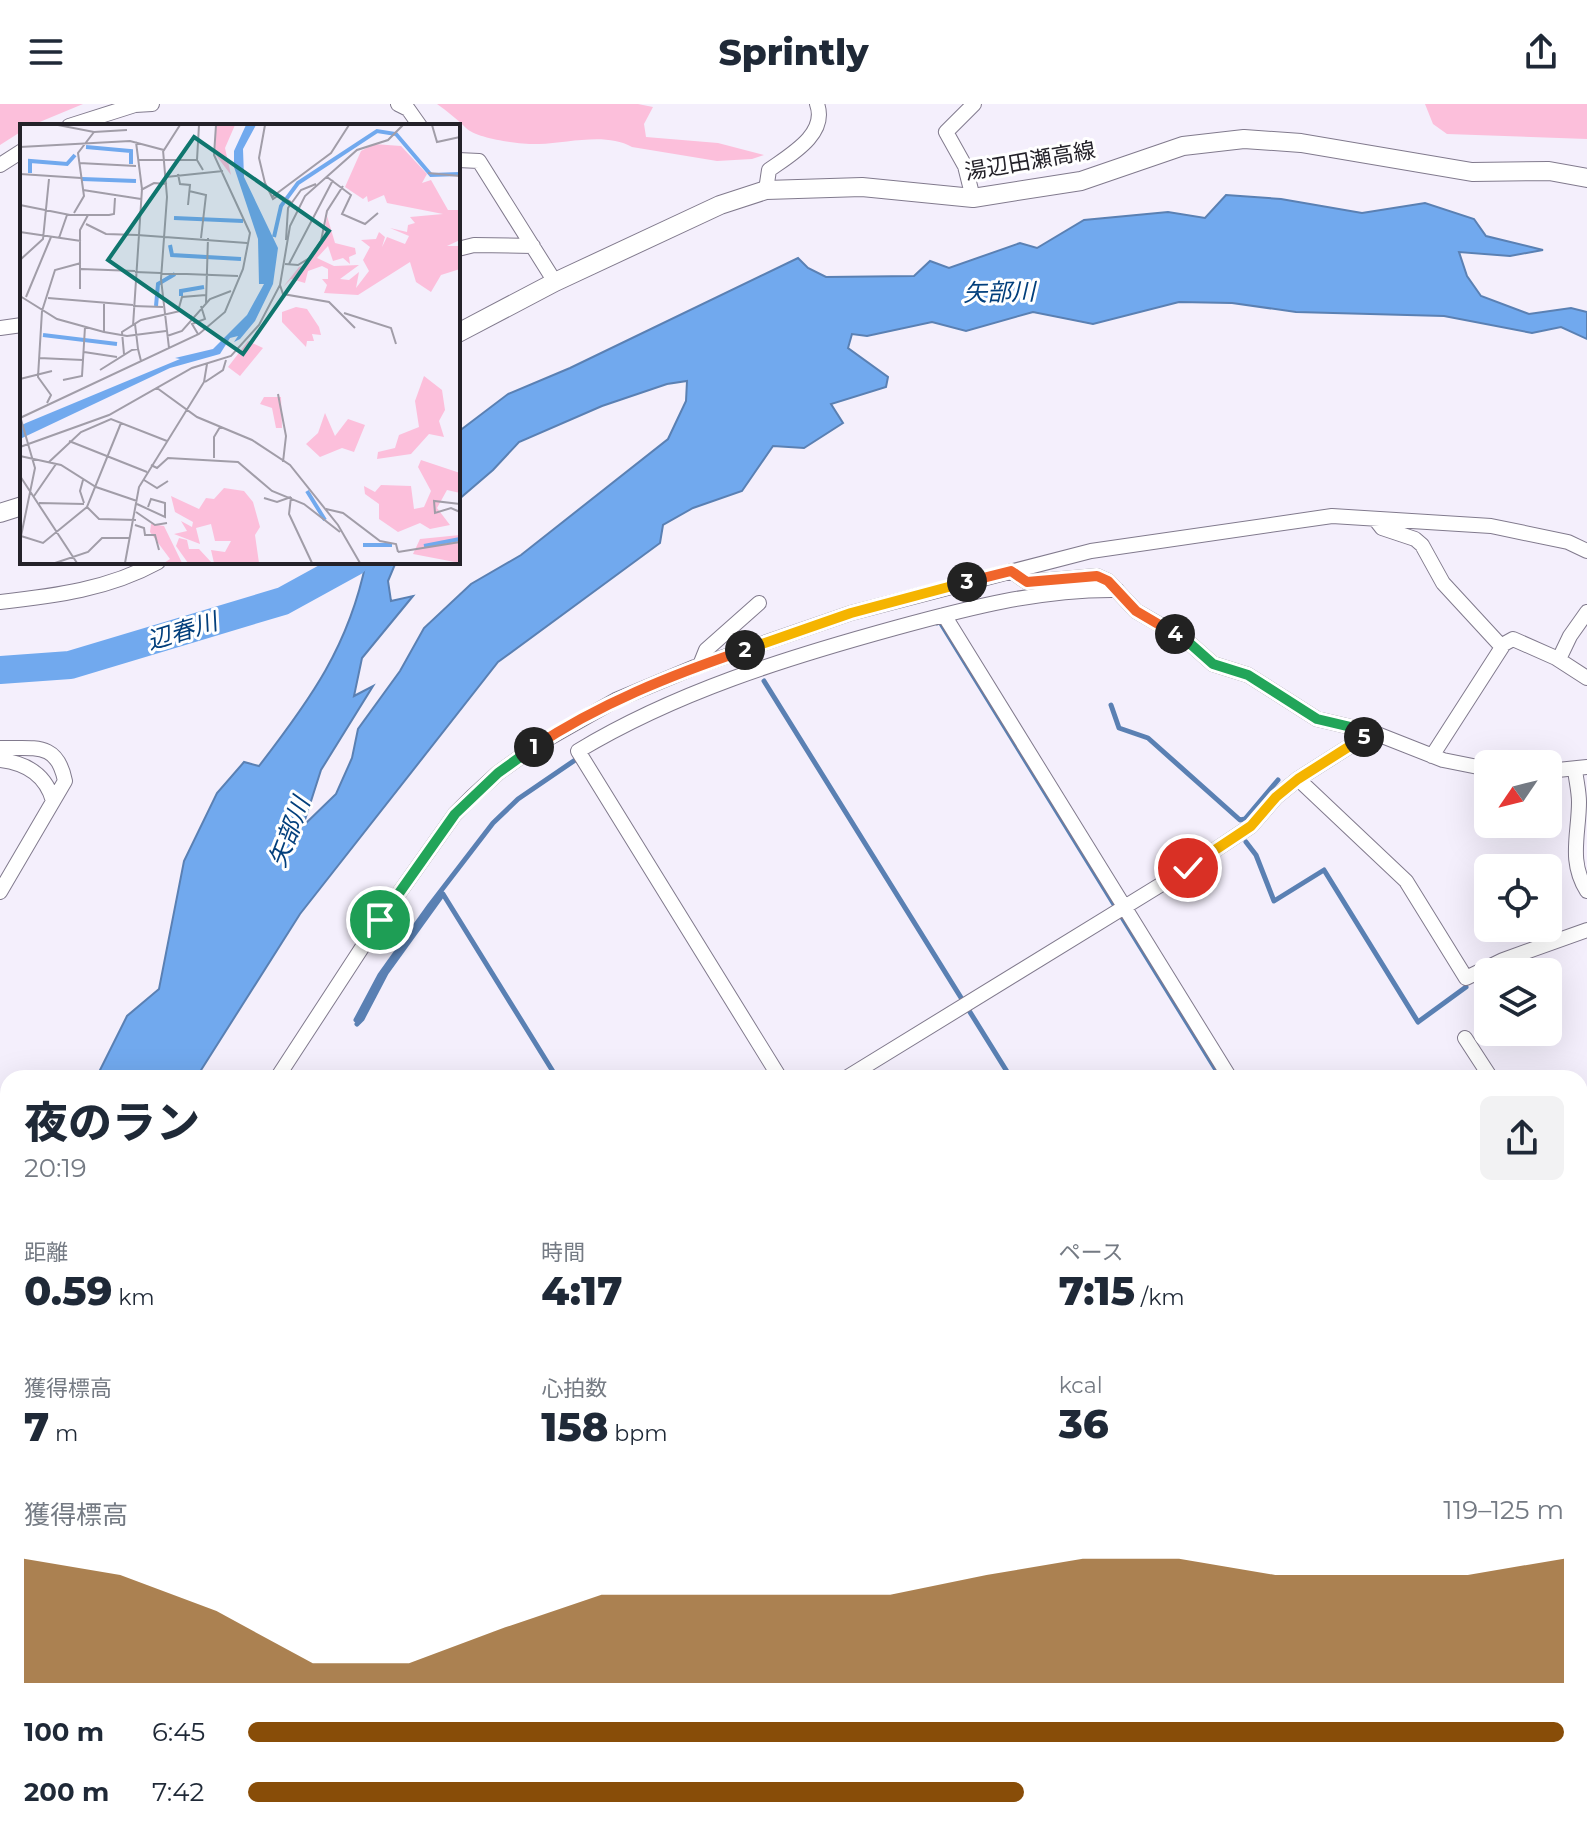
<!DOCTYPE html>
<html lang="ja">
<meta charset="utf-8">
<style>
body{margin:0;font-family:Montserrat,"Noto Sans JP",sans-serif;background:#f2f2f3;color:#1f2937;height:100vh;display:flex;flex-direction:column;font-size:30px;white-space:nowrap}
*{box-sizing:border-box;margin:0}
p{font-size:26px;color:#747a83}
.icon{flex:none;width:44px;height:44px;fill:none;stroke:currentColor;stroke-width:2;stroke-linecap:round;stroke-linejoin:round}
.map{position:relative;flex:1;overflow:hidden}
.side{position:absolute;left:0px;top:966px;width:1588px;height:770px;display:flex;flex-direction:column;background:#fff;border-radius:24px 24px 0 0;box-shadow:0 8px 32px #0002}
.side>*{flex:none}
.needle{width:52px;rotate:235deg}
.tools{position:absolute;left:1474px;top:646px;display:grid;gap:16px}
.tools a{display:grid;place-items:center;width:88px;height:88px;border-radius:12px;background:#fff;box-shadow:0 8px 32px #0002;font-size:40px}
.pin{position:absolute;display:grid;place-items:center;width:68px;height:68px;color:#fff;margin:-34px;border:4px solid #fff;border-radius:50%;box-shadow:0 2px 8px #0007}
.km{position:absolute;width:40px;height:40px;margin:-20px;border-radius:50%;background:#222;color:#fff;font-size:22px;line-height:40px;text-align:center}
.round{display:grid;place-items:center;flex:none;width:84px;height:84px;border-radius:12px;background:#f2f2f3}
.head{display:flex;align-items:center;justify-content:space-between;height:136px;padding:0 24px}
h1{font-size:44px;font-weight:800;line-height:60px}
.metrics{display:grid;grid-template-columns:repeat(3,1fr);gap:12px;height:136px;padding:8px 24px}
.metrics div{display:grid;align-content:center}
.metrics b{font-size:40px;font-weight:800}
.metrics small{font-size:22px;font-weight:400}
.metrics p{font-size:22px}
.chart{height:224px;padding:16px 24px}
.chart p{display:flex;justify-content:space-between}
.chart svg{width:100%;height:144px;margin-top:8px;fill:#884d08;opacity:.7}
ul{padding:0 24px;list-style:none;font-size:26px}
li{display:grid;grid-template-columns:128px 96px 1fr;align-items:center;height:60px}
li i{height:20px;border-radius:10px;background:#884d08}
header{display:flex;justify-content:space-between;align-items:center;height:104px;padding:0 24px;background:#fff;font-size:36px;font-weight:800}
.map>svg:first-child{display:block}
</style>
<header><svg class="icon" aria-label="menu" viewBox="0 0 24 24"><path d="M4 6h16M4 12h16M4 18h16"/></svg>Sprintly<svg class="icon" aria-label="share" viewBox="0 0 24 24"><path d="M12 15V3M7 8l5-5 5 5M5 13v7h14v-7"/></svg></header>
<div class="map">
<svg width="1587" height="1735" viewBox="0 0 1587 1735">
<rect width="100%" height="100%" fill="#f4effc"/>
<path fill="#fcbfdb" d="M 0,0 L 83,0 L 30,22 L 22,22 L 22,27 L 0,41 Z
M 437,0 L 638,0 L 653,3 L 644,20 L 646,33 L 718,39 L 764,51 L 752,55 L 717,57 L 632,43 C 606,28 568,39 539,40 C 523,41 477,35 466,24 C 457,15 448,8 437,0 Z
M 1425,0 L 1587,0 L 1587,35 L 1447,30 L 1433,20 Z
M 8,1316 L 8,1475 L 0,1484 L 0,1324 Z"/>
<path fill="#71a9ee" stroke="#5a80b3" stroke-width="2" d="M 1226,91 L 1281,95 L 1362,109 L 1425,99 L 1474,115 L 1486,132 L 1543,146 L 1510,152 L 1459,148 L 1467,172 L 1481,192 L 1529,210 L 1571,204 L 1587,208 L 1587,235 L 1561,223 L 1532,229 L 1444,212 L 1296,208 L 1232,199 L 1179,198 L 1093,220 L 1033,208 L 966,227 L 932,218 L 867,232 L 852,230 L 848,244 L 888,273 L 886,283 L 831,300 L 843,319 L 804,344 L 773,342 L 742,387 L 693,404 L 663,421 L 660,439 L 498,558 L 300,810 L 196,974 L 96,974 L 127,912 L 159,885 L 184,757 L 217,689 L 244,658 L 259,662 C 310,596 349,542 366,458 L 396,458 L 388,477 L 391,497 L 413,492 L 362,554 L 354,592 L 373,582 L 321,666 L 303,722 L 336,690 L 352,654 L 358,625 L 400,567 L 424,524 L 471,480 L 521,451 L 668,335 L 686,297 L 687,277 L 667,280 L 602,302 L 519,338 L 493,366 L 458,396 L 458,328 L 508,290 L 570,264 L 798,154 L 808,164 L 826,173 L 914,172 L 930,157 L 949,164 L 1020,139 L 1037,144 L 1084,116 L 1168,108 L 1205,114 Z
M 8,1105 L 8,1222 L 0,1228 L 0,1113 Z"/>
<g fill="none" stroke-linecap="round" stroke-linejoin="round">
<path stroke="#5a80b3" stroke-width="5" d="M 937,519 L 940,518 L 1221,974
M 764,577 L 1011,974
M 1111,601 L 1119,624 L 1148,634 L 1240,716 L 1245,715 L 1278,676
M 1246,738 L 1256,751 L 1274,797 L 1324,766 L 1418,918 L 1466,883
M 356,916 L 380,871 L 430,801 L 493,719 L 518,695 L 581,652
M 357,920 L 362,915 L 386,869 L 443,790 L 557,974
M 1580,1108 L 1587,1106
M 1580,1113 L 1587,1130
M 1021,1731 L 1025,1728"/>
<path stroke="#71a9ee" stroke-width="28" d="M 0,566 L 70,561 L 283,497 L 354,458"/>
<g stroke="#817a8d" stroke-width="16">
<path id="minor" d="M 398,0 L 408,5 L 420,22
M 69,22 L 135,1 L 152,0
M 458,56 L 479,57 L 555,178
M 0,61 L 22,47
M 766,86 L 769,66 C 790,51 828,30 817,0
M 973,94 L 965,62 L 946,28 L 974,0
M 458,145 L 474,141 L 533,142
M 0,224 L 22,221
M 1375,415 L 1382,424 L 1415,435 L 1422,441 L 1443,479 L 1502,543
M 1011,467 L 1027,478 L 1097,472 L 1108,477 L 1136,507 L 1186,536 L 1213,560 L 1248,571 L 1317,615 L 1372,628 L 1443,656 L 1488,665
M 0,498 C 55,492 109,485 158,458
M 944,511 L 1230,974
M 1559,555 L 1570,532 L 1587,508
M 700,561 L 706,546 L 759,499
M 0,644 C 35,645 57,637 65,677 L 0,788
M 1432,652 L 1504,540 L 1513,535 L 1556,554 L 1587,574
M 0,656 C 26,659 46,671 53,697
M 1575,665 C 1576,676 1579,687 1579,698 C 1579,730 1568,757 1587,787
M 1548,667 L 1587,663
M 1298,675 L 1406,777 L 1466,874 L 1503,856 L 1587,826
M 1465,934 L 1491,974
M 277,974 L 380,816 L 455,710 L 472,693 L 498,669 L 537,641 L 616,596 L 695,563 L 851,509 L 1091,447 L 1332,412 L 1491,422 L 1568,438 L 1587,447
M 780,974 L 578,647 C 676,588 786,554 895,524 C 968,504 1040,485 1117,486
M 846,974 L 1188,764 L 1251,722 L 1276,693 L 1298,675 L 1372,628
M 1580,1035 L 1587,1029
M 1580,1404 L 1587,1399
M 0,1494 L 8,1487
M 1580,1511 L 1587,1522
M 0,1688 L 8,1685
M 310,1728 L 315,1735
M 602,1728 L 605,1735
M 933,1728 L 935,1735
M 1261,1728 L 1265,1735
M 517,1735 L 526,1728
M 1033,1735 L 1045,1728"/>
</g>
<g stroke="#817a8d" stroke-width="20">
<path id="secondary" d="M 458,229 L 555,178 L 720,101 L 766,86 L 862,83 L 973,94 L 1081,77 L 1183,42 L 1244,35 L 1301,39 L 1472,68 L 1549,67 L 1587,74
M 0,409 L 22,402"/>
</g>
<use href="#minor" stroke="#fff" stroke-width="14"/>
<use href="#secondary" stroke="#fff" stroke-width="18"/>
</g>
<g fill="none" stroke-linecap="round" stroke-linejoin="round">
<g stroke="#fff" stroke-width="16">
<path id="split-1" d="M 380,816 L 455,710 L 498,669 L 534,643"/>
</g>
<g stroke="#fff" stroke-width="16">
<path id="split-2" d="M 534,643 C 599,600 671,571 745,546"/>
</g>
<g stroke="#fff" stroke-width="16">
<path id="split-3" d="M 745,546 L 851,509 L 967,478"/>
</g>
<g stroke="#fff" stroke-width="16">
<path id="split-4" d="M 967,478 L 1011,467 L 1027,478 L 1097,472 L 1108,477 L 1136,507 L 1175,530"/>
</g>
<g stroke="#fff" stroke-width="16">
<path id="split-5" d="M 1175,530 L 1186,536 L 1213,560 L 1248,571 L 1317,615 L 1372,628 L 1364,633"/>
</g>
<g stroke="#fff" stroke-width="16">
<path id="split-6" d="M 1188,764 L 1251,722 L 1276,693 L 1298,675 L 1364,633"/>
</g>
<use href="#split-1" stroke="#22a559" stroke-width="10"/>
<use href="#split-2" stroke="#f0652b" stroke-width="10"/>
<use href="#split-3" stroke="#f5b400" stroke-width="10"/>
<use href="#split-4" stroke="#f0652b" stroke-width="10"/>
<use href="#split-5" stroke="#22a559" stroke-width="10"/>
<use href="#split-6" stroke="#f5b400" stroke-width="10"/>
</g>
<g text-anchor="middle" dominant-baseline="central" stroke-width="6" stroke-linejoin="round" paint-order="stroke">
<g font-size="22" fill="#242229" stroke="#fff">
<text transform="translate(1030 57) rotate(-10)">湯辺田瀬高線</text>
</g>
<g font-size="24" font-style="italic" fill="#023f7c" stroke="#fff">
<text transform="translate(999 188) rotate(-1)">矢部川</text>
<text transform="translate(182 527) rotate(-17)">辺春川</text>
<text transform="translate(289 728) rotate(-69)">矢部川</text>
</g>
</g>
<g transform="translate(20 20)">
<rect width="440" height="440" fill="#f4effc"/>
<path d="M 196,1 L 215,1 L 205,24 L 211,51 L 195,30 ZM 354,20 L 381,22 L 407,50 L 402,59 L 411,56 L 428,86 L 440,86 L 440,116 L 427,122 L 440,122 L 440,145 L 421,151 L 411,168 L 396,158 L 390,138 L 338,171 L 304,169 L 307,161 L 302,155 L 308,155 L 308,145 L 302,142 L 288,147 L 285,159 L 271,155 L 263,163 L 279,143 L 290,138 L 304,114 L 307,92 L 315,119 L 335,124 L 336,130 L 329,133 L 330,140 L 323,134 L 313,137 L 308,122 L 297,134 L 314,142 L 339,141 L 320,155 L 329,156 L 339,148 L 336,164 L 349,147 L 343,136 L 350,123 L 341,116 L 356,115 L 359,108 L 365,113 L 362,123 L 367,113 L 385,120 L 389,112 L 370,104 L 387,108 L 388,101 L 395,99 L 390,93 L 423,90 L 367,79 L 364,71 L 348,78 L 347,72 L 343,75 L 325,63 L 341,27 ZM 276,183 L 287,185 L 299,203 L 301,211 L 292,210 L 294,217 L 287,217 L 286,223 L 262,198 L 262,188 ZM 228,217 L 243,224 L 220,252 L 208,243 ZM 404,252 L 422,266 L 425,286 L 419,297 L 424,313 L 409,310 L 391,330 L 357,335 L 358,328 L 375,324 L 379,311 L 399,303 L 395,277 ZM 244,273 L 261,273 L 262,304 L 256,304 L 252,284 L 240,280 ZM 305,289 L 315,312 L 328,295 L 345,301 L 334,328 L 322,324 L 300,333 L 286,320 L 298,309 ZM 401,336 L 440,349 L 440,369 L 427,366 L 417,384 L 430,401 L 410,405 L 400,399 L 378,408 L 359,395 L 359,380 L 345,370 L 344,362 L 355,368 L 361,361 L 391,362 L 394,385 L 404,383 L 411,367 L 398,343 ZM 204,364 L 224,367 L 233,378 L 240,403 L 235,411 L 239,439 L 194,439 L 191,426 L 205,428 L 211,417 L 195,417 L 191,400 L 176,404 L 180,420 L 154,410 L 167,407 L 161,397 L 172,403 L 173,398 L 155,388 L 151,372 L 179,385 L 186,374 L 194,375 ZM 131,400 L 144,402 L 162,439 L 144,439 L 150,435 L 130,408 ZM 440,411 L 440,439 L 393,430 L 400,415 ZM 159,414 L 167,416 L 169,425 L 179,425 L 192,439 L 168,439 L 156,422 Z" fill="#fcbfdb"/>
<path d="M 226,1 L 236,1 L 223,25 L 224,53 L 258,124 L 253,160 L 235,197 L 220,215 L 214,218 L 218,212 L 210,214 L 200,230 L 150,244 L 0,315 L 0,302 L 6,299 L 160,235 L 155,234 L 193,225 L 227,191 L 244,160 L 239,160 L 238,115 L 214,43 L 214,27 Z" fill="#71a9ee"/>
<path fill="none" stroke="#71a9ee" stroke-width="4" d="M 66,23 L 111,27 L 111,40M 10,49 L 10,37 L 47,40 L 55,31M 62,55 L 116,57M 154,94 L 223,97M 254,113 L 261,82 L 278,59 L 357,7 L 376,10 L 411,51 L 440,50M 150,121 L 152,131 L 221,135M 161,172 L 161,167 L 184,163M 136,182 L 138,160 L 155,150M 23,211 L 97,220M 287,367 L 305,396M 343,421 L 372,421M 404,422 L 440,415"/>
<path fill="none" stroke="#a19da8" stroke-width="2" d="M 38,1 L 74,8 L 107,6M 179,1 L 177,36 L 183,46M 245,1 L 239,34 L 245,59 L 253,75 L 259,71 L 271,78M 412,1 L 417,18 L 440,13M 0,23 L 110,17 L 144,26 L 160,1M 143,26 L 147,73 L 141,155 L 149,224M 118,36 L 177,36M 59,39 L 116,42M 408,49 L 440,52M 0,50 L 61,54M 158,50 L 160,60 L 170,61 L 168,81M 146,53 L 203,47M 307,53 L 331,71 L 322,90 L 345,100 L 358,89M 63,66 L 121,75M 121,66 L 134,59 L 147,60M 169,67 L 186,71 L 181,114M 252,73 L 311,29 L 329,1M 0,81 L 50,91 L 89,91 L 94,90 L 95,74M 54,89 L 64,72 L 58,29 L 74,8M 66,100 L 86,110 L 117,111M 0,108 L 61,117M 117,111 L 227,119M 39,114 L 47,91M 266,116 L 268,84 L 281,66 L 296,60M 0,136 L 23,115 L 29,55M 265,140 L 278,141 L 291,133 L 301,117 L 307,87 L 323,62M 269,140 L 313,56M 61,145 L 115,147M 115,148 L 218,152M 260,161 L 263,170 L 309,178 L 335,204M 60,165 L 60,106 L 68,91M 0,172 L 37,195 L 84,208 L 107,212 L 146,207M 6,173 L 31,113M 28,174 L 113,181M 186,179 L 188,114M 113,182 L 143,183M 22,187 L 18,253 L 31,271 L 27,279M 22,187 L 35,146 L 61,139M 158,187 L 162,173 L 186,171M 324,189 L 371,204 L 376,220M 115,200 L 118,225M 113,202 L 122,65 L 116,18M 84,208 L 84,180M 178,210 L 172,200 L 185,195 L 181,182M 147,212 L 162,207 L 190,175 L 211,167M 64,228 L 97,233M 104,230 L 102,208 L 121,196 L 160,187 L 172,193M 19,234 L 63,236M 80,246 L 112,226 L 118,225 L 121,237M 0,255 L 32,247M 43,256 L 62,252 L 65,203M 185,258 L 203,246 L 206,236M 137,264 L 177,293 L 232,316 L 270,341 L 318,401 L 340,439M 258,270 L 266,312 L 263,338M 0,292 L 15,344 L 0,417M 0,294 L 179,210 L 205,188 L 223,145 L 230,109 L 194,31 L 196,1M 49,317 L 127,348M 0,323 L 89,291 L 172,244 L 211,232 L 239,201 L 260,161 L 270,102 L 285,72 L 337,26 L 368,16 L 383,1M 0,332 L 41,341 L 76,363 L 117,377M 194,334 L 194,313 L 200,303M 29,338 L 61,308 L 91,295 L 147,317M 131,341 L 137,344 L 148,334 L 218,338 L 252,367 L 284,380 L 320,408M 0,352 L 57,439M 63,356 L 60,367 L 64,379M 124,356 L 137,364 L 148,357M 14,372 L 36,340M 271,373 L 269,390 L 292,439M 244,374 L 257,378 L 271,373M 19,379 L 64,380M 117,380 L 145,393 L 145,379 L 131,375 L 128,383M 440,380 L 414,377 L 415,389 L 431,384 L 440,388M 67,383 L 79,395 L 116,396M 306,385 L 323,389 L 360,417 L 376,420 L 378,428M 116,388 L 135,401 L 147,399M 115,401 L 124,404 L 125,411 L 135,411 L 139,426M 1,412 L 23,419 L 67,383 L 101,299M 378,428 L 440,418M 35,439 L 68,428 L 82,414 L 109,414M 105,439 L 119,363 L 184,258 L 187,240"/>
<path fill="#0f766e" fill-opacity="0.15" stroke="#0f766e" stroke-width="4" d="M 174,13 L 309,107 L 223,230 L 88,136 Z"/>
<rect width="440" height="440" fill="none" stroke="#242229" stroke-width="4"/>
</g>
</svg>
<div class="tools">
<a><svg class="needle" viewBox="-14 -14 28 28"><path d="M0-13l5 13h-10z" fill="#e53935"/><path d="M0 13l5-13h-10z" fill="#747a83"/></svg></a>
<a><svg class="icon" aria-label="locate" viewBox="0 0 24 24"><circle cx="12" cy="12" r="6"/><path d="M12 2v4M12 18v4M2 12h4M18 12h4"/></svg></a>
<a><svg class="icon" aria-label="layers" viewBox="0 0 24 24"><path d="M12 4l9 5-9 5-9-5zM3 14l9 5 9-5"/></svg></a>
</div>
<div class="pin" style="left:380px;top:816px;background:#1e9e55"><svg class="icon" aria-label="arrive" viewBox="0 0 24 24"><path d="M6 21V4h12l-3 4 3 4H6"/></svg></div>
<div class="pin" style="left:1188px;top:764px;background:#d93025"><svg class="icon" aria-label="check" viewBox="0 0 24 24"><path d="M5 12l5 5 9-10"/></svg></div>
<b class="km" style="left:534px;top:643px">1</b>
<b class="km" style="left:745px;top:546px">2</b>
<b class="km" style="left:967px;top:478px">3</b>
<b class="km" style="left:1175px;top:530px">4</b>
<b class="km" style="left:1364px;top:633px">5</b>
<section class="side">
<div class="head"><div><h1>夜のラン</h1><p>20:19</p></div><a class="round"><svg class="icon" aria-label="share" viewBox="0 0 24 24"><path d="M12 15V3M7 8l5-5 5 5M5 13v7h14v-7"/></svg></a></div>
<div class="metrics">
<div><p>距離</p><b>0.59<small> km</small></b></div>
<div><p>時間</p><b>4:17</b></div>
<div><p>ペース</p><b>7:15<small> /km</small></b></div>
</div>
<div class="metrics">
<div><p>獲得標高</p><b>7<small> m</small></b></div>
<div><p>心拍数</p><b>158<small> bpm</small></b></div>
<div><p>kcal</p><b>36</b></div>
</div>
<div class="chart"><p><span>獲得標高</span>119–125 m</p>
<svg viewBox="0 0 160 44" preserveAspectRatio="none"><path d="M0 44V6L10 11L20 22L30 38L40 38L50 27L60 17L70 17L80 17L90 17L100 11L110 6L120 6L130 11L140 11L150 11L160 6V44z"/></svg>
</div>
<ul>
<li><b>100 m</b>6:45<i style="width:100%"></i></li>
<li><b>200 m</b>7:42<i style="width:59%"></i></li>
</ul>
</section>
</div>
